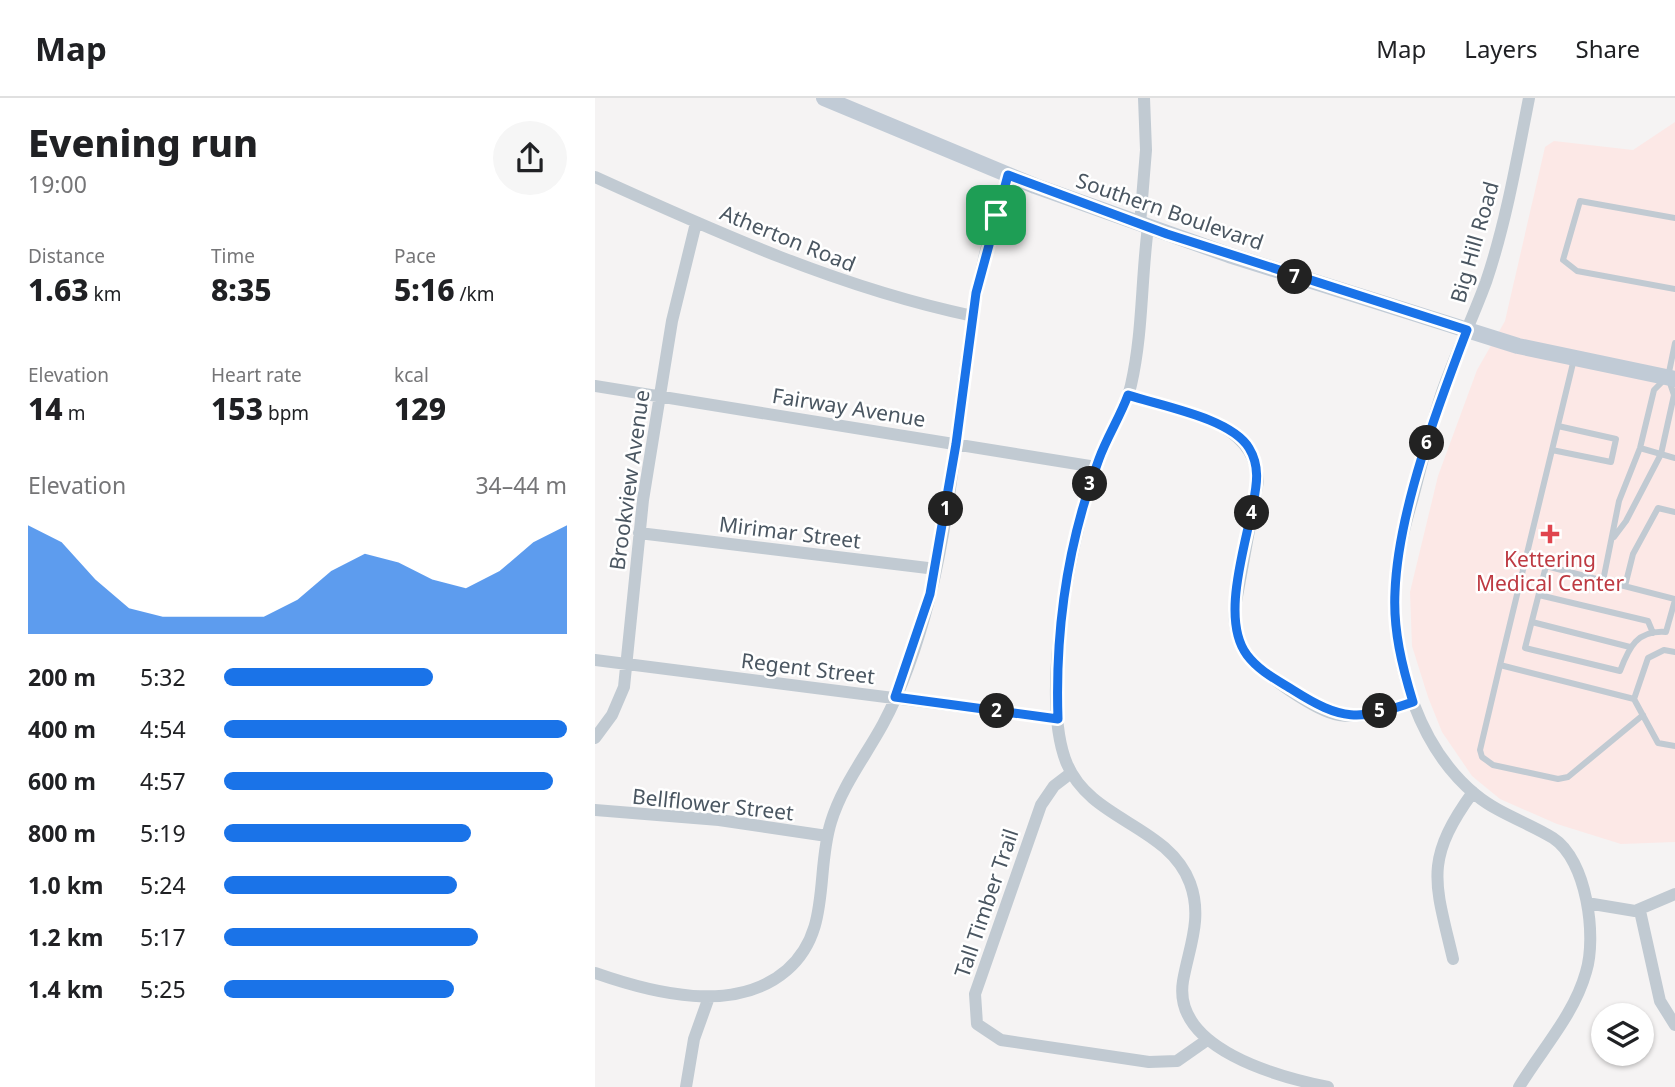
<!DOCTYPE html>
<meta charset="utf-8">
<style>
body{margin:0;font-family:"Noto Sans",sans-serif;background:#f6f6f6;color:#202124;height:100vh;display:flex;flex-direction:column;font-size:26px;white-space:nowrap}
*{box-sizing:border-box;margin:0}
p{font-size:23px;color:#757577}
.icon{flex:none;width:38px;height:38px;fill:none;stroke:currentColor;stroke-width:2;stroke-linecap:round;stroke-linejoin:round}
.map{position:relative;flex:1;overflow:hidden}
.sheet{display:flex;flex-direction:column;background:#fff;width:595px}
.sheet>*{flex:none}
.fabs{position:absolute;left:996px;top:905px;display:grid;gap:14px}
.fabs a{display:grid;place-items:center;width:63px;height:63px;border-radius:50%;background:#fff;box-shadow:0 2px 5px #0004;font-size:35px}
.pin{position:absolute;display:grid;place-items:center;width:60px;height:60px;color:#fff;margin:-30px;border-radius:14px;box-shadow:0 4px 10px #0006}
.km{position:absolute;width:35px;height:35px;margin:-18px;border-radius:50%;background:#222;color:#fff;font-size:19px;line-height:35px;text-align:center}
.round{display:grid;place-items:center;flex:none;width:74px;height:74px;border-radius:37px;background:#f6f6f6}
.head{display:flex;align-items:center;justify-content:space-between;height:119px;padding:0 28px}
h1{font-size:38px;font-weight:800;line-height:52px}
.metrics{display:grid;grid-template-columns:repeat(3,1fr);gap:10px;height:119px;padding:7px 28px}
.metrics div{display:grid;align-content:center}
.metrics b{font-size:30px;font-weight:800}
.metrics small{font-size:19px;font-weight:400}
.metrics p{font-size:19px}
.chart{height:196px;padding:14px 28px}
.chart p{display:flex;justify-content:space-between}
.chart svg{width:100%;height:126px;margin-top:7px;fill:#1a73e8;opacity:.7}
ul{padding:0 28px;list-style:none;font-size:23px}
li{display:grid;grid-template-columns:112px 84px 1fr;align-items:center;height:52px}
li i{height:18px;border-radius:9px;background:#1a73e8}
header{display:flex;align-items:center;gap:42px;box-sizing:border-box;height:98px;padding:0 35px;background:#fff;border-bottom:2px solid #e0e0e0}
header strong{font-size:33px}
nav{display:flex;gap:38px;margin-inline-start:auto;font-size:24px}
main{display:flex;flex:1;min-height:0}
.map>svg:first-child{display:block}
</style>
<header>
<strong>Map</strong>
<nav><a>Map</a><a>Layers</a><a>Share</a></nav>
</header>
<main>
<section class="sheet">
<div class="head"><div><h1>Evening run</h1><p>19:00</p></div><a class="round"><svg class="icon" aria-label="share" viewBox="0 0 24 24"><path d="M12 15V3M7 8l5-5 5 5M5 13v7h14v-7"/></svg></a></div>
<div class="metrics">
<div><p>Distance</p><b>1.63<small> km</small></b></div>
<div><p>Time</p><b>8:35</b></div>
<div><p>Pace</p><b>5:16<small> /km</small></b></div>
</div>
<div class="metrics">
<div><p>Elevation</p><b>14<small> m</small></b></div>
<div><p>Heart rate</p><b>153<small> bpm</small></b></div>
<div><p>kcal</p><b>129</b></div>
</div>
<div class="chart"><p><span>Elevation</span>34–44 m</p>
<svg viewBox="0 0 160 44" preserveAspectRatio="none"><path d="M0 44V6L10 12L20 25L30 35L40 38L50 38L60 38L70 38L80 32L90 22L100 16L110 19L120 25L130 28L140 22L150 12L160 6V44z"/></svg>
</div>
<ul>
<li><b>200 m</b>5:32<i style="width:61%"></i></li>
<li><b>400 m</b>4:54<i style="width:100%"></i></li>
<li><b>600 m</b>4:57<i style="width:96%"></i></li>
<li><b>800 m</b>5:19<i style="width:72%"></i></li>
<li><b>1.0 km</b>5:24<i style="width:68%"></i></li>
<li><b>1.2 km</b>5:17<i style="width:74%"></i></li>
<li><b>1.4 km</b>5:25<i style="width:67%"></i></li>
</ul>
</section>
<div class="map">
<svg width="1080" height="989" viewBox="0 0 1080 989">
<rect width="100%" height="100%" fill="#f5f3f3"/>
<path fill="#fce8e6" d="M 1080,24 L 1080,744 L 1026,746 L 962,726 L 905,701 L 877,678 L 847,634 L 833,599 L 817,548 L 815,494 L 843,378 L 882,272 L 910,223 L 950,49 L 959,43 L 1038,52 Z"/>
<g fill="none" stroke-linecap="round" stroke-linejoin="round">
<path stroke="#c1cad2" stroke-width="6" d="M 1080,120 L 985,103 L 968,162 L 982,173 L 1080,191
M 979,261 L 905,567 L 1039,601 L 1053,560 L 1069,552 L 1080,554
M 1045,350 L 1080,360
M 957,352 L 1016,364 L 1021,341 L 963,328
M 1019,439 L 1031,423 L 1066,356 L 1079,297 L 1073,279 L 1080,245
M 1008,483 L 1024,403 L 1045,350 L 1059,292 L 1071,280
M 1030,488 L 1038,456 L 1063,410 L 1080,414
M 944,497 L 1053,523 L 1058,535
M 1080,501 L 951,468 L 930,550 L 1025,573 C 1034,549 1042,532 1071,534 L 1080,502
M 937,524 L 1035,549
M 905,567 L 885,652 L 887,659 L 898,667 L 963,681 L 973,679 L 1048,617
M 1039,601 L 1063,645 L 1080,648"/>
<path stroke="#c1cad2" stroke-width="12" d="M 0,79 C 123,135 245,190 378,218
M 545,126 L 551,52 L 549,0
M 553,129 C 546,182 548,235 536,287 C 530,313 514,335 504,360 C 478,429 443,597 472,666 C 496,723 573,727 595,785 C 608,820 594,849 588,883 C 577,951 684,979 733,989
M 0,288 L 501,369
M 533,297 C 581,313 660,320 663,383 L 639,515 C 640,529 642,543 651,555 C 664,574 722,614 744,617 C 768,621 796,612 818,604
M 44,435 L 341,471
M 0,562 L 463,621
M 0,640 L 17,617 L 29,589 L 48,402 L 77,223 L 101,125
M 476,675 L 459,688 L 446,707 L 380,896 L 382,926 L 406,942 L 554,964 L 582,963 L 612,942
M 0,712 L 124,722 L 232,738
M 992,805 L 1040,813 L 1080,796
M 1045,813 L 1065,903 L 1080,927
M 858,861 C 840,784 828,763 878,694
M 0,875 C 57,895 140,917 192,872 C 237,833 220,775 236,724 C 247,688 270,659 288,626 C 309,587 324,541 335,498 C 360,398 363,295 382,194 C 389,154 401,116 413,77
M 91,989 L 99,941 L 114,899
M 924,989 C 947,951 979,917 991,874 C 1002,839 992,762 958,740 C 934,725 904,716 881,697 C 824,650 799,568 800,497 C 800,464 809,430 818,399 C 827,365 835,331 846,297 C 859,259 877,222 891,184 C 911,125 922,61 934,0"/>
<path stroke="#c1cbd6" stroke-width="16" d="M 229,0 L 440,88 L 634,157 L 923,248 L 1080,281"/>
</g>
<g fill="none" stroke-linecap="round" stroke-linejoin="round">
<g stroke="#fff" stroke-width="14">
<path id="route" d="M 413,77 L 572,136 L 872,232 C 843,308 803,413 800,494 C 798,532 807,568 818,604 C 763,623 747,623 698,592 C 682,582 664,573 652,557 C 625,521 651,447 658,406 C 662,386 665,368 654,350 C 636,320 566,308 533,297 C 525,319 512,339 504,361 C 473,443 460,533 463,621 L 300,599 L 335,496 L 361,346 L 381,195 Z"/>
</g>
<use href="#route" stroke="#1a73e8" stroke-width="9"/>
</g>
<path fill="#e0444e" stroke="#fff" stroke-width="2.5" d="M951.5 425.5h7v7h7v7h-7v7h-7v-7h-7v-7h7z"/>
<g text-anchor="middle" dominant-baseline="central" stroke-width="5" stroke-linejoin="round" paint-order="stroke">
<g font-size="21" fill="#4a5661" stroke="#fff">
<text transform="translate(575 113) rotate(19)">Southern Boulevard</text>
<text transform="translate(193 140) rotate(22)">Atherton Road</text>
<text transform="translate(879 144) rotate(-74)">Big Hill Road</text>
<text transform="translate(254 309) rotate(9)">Fairway Avenue</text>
<text transform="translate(34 382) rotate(-82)">Brookview Avenue</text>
<text transform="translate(195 434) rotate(7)">Mirimar Street</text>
<text transform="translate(213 570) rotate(7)">Regent Street</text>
<text transform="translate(118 706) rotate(6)">Bellflower Street</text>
<text transform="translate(391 805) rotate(-71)">Tall Timber Trail</text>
</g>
<g font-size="21" fill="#be3a42" stroke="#fff">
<text x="955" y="461">Kettering<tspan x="955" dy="24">Medical Center</tspan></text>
</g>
</g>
</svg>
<div class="fabs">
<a><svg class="icon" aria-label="layers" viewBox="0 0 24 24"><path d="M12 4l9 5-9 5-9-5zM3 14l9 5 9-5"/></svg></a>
</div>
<div class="pin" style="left:401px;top:117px;background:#1e9e55"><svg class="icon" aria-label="arrive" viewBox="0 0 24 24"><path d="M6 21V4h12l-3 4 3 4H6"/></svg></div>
<b class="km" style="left:351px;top:411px">1</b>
<b class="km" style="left:402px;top:613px">2</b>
<b class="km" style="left:495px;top:386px">3</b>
<b class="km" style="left:657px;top:415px">4</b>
<b class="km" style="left:785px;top:613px">5</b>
<b class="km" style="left:832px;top:345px">6</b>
<b class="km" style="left:700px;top:179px">7</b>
</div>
</main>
